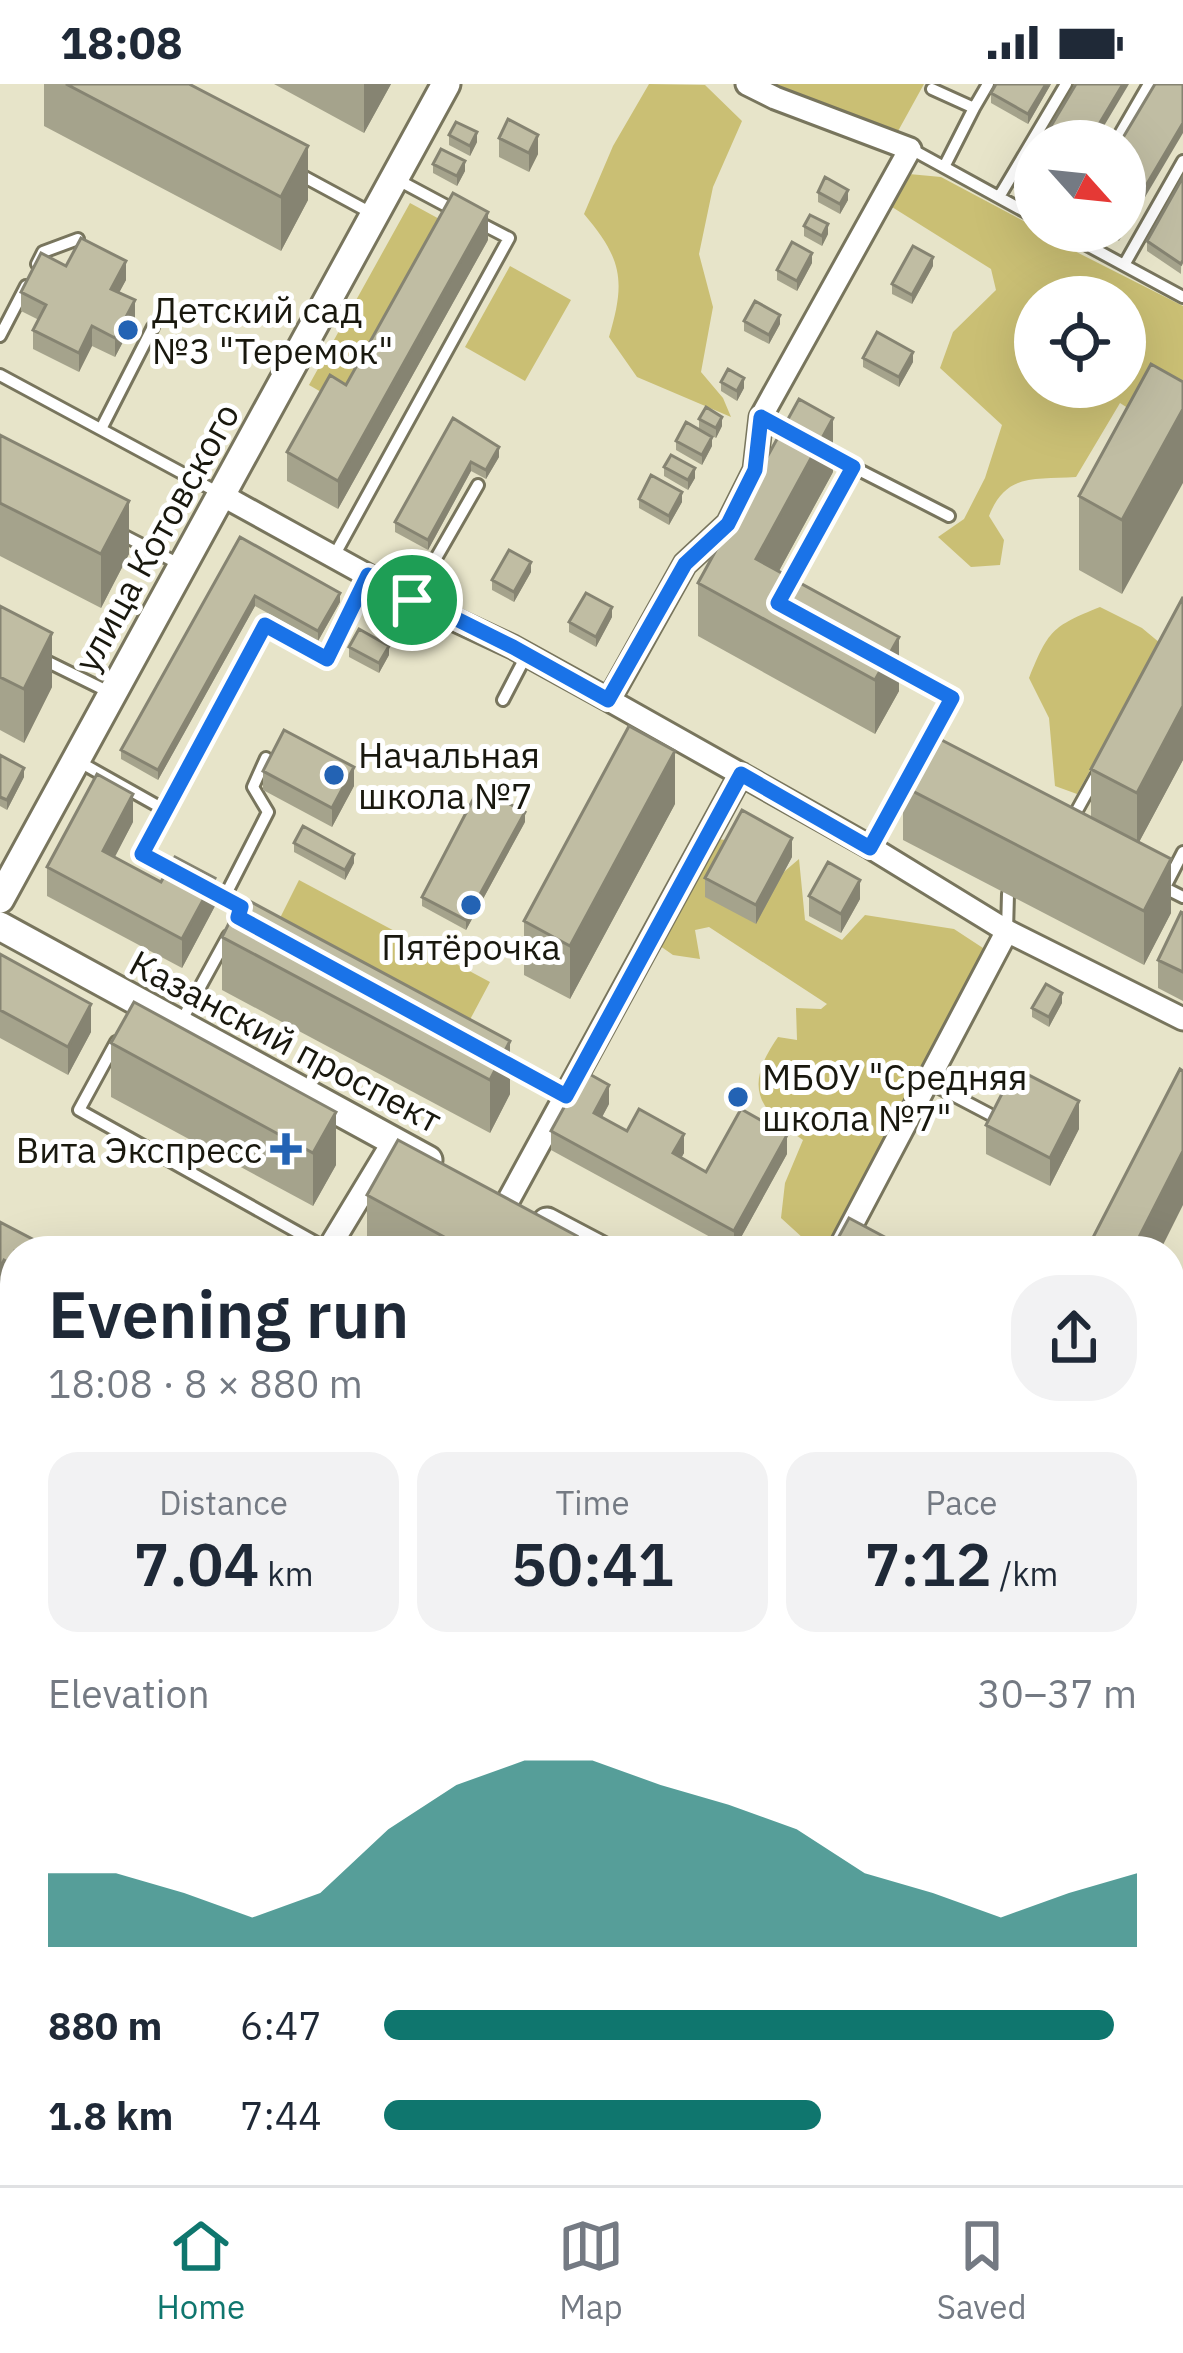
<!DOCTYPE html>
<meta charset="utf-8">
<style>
body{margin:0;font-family:"IBM Plex Sans",sans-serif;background:#f2f2f3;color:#1f2937;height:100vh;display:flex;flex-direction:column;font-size:45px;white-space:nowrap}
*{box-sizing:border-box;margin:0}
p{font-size:39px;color:#747a83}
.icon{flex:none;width:66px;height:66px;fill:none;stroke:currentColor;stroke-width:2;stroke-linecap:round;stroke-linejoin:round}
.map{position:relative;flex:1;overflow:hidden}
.panel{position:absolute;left:0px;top:1152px;width:1185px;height:951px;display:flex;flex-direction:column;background:#fff;border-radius:48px 48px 0 0;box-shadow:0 12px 48px #0002}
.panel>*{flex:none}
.needle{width:78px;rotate:117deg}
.buttons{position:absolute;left:1014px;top:36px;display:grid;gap:24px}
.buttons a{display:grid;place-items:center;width:132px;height:132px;border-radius:50%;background:#fff;box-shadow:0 12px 48px #0002;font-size:60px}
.pin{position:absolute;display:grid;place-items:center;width:102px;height:102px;color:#fff;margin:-51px;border:6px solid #fff;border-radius:50%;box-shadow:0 3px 12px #0007}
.round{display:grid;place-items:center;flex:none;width:126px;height:126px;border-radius:48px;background:#f2f2f3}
.headline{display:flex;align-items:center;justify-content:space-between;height:204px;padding:0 48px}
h1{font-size:66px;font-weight:600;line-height:90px}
.figures{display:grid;grid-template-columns:repeat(3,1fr);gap:18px;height:204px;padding:12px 48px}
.figures div{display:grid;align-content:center;border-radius:30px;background:#f2f2f3;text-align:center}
.figures b{font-size:60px;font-weight:600}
.figures small{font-size:33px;font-weight:400}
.figures p{font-size:33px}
.chart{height:336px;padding:24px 48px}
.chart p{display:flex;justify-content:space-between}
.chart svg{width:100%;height:216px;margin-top:12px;fill:#0f766e;opacity:.7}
ul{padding:0 48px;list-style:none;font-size:39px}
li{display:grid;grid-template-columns:192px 144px 1fr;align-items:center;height:90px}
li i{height:30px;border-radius:15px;background:#0f766e}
.status{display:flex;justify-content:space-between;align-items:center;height:84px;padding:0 60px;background:#fff;direction:ltr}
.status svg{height:33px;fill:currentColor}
.tabs{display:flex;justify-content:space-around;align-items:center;height:168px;border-top:3px solid #e0e1e3;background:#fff;font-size:33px;color:#747a83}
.tabs a{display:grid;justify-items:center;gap:6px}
.tabs .selected{color:#0f766e}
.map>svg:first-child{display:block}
</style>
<div class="status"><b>18:08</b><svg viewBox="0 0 49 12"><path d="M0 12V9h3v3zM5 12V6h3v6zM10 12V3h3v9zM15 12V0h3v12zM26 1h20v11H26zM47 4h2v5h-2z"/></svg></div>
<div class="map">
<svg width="1183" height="2101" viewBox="0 0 1183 2101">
<rect width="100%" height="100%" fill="#e7e4c9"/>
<path fill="#cabf74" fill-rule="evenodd" d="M 649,0 L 705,1 L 742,37 L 713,103 L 699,170 L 713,223 L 701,288 L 723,314 L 731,333 L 637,293 L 609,253 C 626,196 622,175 584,130 L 613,62 Z
M 771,0 L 924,0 L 892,58 Z
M 909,90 L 941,93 L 1035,143 L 1035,147 L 1183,222 L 1183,350 L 1162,346 L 1120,319 L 1076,393 C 1035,396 1006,388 989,432 L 1004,456 L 1000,481 L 971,483 L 938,453 L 964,435 L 985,394 L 1002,341 L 940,284 L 953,248 L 996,206 L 991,185 L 892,123 L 892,108 ZM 1035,213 L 1125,213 L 1125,303 L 1035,303 Z
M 410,119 L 443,137 L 342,320 L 309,301 Z
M 510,182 L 571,216 L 525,297 L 465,263 Z
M 1100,523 L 1142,544 L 1160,559 L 1077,710 L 1055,702 L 1049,634 L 1029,594 C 1049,546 1051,543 1100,523 Z
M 711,754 L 732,757 L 779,792 L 799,775 L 805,836 L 842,856 L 865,831 L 954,845 L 983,864 C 986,918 924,956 914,1007 L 825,1167 L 804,1155 L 781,1134 L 785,1099 L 803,1056 C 756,1025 744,1002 778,953 L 797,956 L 796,924 L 821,925 L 827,920 L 709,843 L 695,846 L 700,875 L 673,871 L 653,857 Z
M 299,796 L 490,898 L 465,945 L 277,840 Z
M 1170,1374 L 1183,1380 L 1183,1451 L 1170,1444 Z
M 1170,1487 L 1183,1493 L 1183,1681 L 1170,1665 Z"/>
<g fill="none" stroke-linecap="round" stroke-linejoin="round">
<g stroke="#78755d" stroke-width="16">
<path id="service" d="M 932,5 L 974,24 L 988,0
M 1116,57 L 1149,0
M 911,65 L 1035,133
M 944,83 L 974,24
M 299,90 L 373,130
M 398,96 L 456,127
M 999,113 L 1066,0
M 1061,147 L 1183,213
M 37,180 L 43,168 L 78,155
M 1124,181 L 1183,77
M 0,252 L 26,202
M 0,291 L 219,409
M 102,343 L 153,243
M 853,383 L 949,432
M 121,450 L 179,480
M 334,472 L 509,154 L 478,138
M 787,502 L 853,383 L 825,368
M 412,516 L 478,401
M 40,574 L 109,608
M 888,580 L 952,614 L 927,661
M 503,616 L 527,570
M 76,676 L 165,726 L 265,541 L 327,575 L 368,491
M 165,726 L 142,770 L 179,790
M 1070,739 L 1096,692
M 870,763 L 909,693
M 1159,801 L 1183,813
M 1166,801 L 1183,768
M 207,804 L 241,823 L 239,830
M 224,814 L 268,728 L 253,703 L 266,674
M 1007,847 L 1008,810
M 182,936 L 228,852
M 116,958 L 79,1026 L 331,1167
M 499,975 L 566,1012
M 928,998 L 989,1030
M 1170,1251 L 1183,1226
M 1170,2065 L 1183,2082
M 909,2088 L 914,2101"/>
</g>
<g stroke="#78755d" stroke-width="27">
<path id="minor" d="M 220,410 L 412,516 L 513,563 L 609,616 L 870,763 L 1007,847 L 1183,935
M 609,616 L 685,480 L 728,440 L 755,386 L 761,333 L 910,65 L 775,14 L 747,0
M 508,1117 L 741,690
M 327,1167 L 393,1058
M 838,1167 L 1007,847
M 0,1660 L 15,1667
M 0,1752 L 15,1724
M 1170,1923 L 1183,1913
M 324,2101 L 331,2088
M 962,2101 L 969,2088"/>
</g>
<g stroke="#78755d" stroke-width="33">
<path id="tertiary" d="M 0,815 L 446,0
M 0,842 L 428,1076
M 547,1138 L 602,1167
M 1170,1469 L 1183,1475
M 1170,1693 L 1183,1708"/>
</g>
<use href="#service" stroke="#fff" stroke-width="10"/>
<use href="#minor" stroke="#fff" stroke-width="21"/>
<use href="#tertiary" stroke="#fff" stroke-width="27"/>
</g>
<path fill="#a5a38c" d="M 44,0 L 189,0 L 308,116 L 281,167 L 44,42 Z
M 274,0 L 391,0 L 364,49 Z
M 996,0 L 1051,0 L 1028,40 L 991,19 L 991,9 Z
M 449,51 L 477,58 L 470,72 L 449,61 Z
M 499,54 L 538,70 L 529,88 L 499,73 Z
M 1035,69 L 1035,108 L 1022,100 L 1022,91 Z
M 433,80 L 465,87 L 457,102 L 433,89 Z
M 1183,93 L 1181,190 L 1147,167 L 1147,157 Z
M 818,108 L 848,116 L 840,130 L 818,118 Z
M 804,142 L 828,150 L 822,162 L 804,152 Z
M 1102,147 L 1125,147 L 1119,157 Z
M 488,156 L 338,425 L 287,397 L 287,368 L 346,301 Z
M 812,179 L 797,207 L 777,196 L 777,186 Z
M 66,182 L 126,196 L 119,208 L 135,235 L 115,273 L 92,262 L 79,288 L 33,265 L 33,246 L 39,236 L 21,227 L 21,208 Z
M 933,182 L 912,220 L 892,210 L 892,200 Z
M 744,237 L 780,240 L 769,260 L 744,247 Z
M 863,274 L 913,278 L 899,303 L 863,283 Z
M 1151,280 L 1122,510 L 1079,486 L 1079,412 Z
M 721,298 L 744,304 L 737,317 L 721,307 Z
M 453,334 L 499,373 L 486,395 L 471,387 L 428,466 L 395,448 L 395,438 Z
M 699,335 L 722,342 L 716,354 L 699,345 Z
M 0,351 L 129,470 L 101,524 L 0,472 Z
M 676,357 L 712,362 L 702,381 L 676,366 Z
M 664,383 L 695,394 L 688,406 L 664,392 Z
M 833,388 L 779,487 L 899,607 L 875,650 L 698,552 L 698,499 Z
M 639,415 L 682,418 L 669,441 L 639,424 Z
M 240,453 L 340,518 L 318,557 L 255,522 L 158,696 L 121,675 L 121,666 Z
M 531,488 L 514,518 L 492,506 L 492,496 Z
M 0,522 L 52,603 L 24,659 L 0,646 Z
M 612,533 L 596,563 L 569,548 L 569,538 Z
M 349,563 L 389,571 L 379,589 L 349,573 Z
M 0,671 L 24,693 L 7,726 L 0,722 Z
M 1183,676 L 1139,758 L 1171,829 L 1144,881 L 903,756 L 903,702 L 1091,734 L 1091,685 Z
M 263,687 L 354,702 L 332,743 L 263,706 Z
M 675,720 L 570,915 L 524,891 L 524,837 Z
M 133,738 L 114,773 L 161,798 L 215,822 L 182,884 L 47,812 L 47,783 Z
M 525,738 L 466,846 L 422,822 L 422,813 Z
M 294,759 L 354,779 L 345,796 L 294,768 Z
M 792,773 L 756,840 L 705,813 L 705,794 Z
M 809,812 L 860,815 L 841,849 L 809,832 Z
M 242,813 L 510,1010 L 490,1049 L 222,906 L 222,853 Z
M 1183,829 L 1183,917 L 1158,904 L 1158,876 Z
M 0,870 L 91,948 L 68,991 L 0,954 Z
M 1062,919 L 1049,943 L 1032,933 L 1032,924 Z
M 111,959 L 336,1081 L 313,1122 L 111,1013 Z
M 609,1020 L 602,1033 L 627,1047 L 684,1069 L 681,1074 L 706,1088 L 787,1070 L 734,1166 L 551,1066 L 551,1047 Z
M 986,1041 L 1079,1045 L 1050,1102 L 986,1070 Z
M 367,1111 L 577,1167 L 371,1167 L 367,1165 Z
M 0,1138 L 36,1167 L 15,1167 L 15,1219 L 4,1214 L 0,1222 Z
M 1183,1238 L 1183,1367 L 1170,1360 L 1170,1263 Z
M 15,1599 L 15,1629 L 7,1625 L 7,1615 Z
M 0,1817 L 15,1824 L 15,1879 L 0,1872 Z
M 1183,1920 L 1183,1985 L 1170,1969 L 1170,1931 Z
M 615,2093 L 643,2101 L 615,2101 Z"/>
<path fill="#868472" d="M 364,0 L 391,0 L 364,49 Z
M 1046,0 L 1051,0 L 1028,40 L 1028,30 Z
M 1123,0 L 1129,0 L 1095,57 L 1089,57 Z
M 1183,39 L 1183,49 L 1125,147 L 1125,137 Z
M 477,48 L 477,58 L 470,72 L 470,62 Z
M 538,51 L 538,70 L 529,88 L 529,69 Z
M 308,62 L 308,116 L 281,167 L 281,113 Z
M 465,77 L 465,87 L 457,102 L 457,92 Z
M 848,106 L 848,116 L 840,130 L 840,120 Z
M 488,128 L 488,156 L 338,425 L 338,397 Z
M 828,140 L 828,150 L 822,162 L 822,152 Z
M 812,169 L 812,179 L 797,207 L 797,197 Z
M 933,173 L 933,182 L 912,220 L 912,211 Z
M 126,177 L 126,196 L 111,224 L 111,205 Z
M 135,216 L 135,235 L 115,273 L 115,254 Z
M 780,231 L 780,240 L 769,260 L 769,251 Z
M 92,242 L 92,262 L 79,288 L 79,269 Z
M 913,268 L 913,278 L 899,303 L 899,293 Z
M 744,294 L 744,304 L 737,317 L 737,307 Z
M 1183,325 L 1183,399 L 1122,510 L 1122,436 Z
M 722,333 L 722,342 L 716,354 L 716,344 Z
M 833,334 L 833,388 L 756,529 L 756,475 Z
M 712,353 L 712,362 L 702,381 L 702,371 Z
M 499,363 L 499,373 L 486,395 L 486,386 Z
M 471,378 L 471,387 L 428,466 L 428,456 Z
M 695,384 L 695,394 L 688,406 L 688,396 Z
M 682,408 L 682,418 L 669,441 L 669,432 Z
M 129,417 L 129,470 L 101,524 L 101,470 Z
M 531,478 L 531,488 L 514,518 L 514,508 Z
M 340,509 L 340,518 L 318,557 L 318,547 Z
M 255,512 L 255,522 L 158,696 L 158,686 Z
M 612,523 L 612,533 L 596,563 L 596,553 Z
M 52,549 L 52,603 L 24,659 L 24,605 Z
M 899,553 L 899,607 L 875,650 L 875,596 Z
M 389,562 L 389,571 L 379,589 L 379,579 Z
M 1183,622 L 1183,676 L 1137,762 L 1137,709 Z
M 675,667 L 675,720 L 570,915 L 570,862 Z
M 354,683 L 354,702 L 332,743 L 332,724 Z
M 24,684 L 24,693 L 7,726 L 7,716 Z
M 133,710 L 133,738 L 103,796 L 103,767 Z
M 525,728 L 525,738 L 466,846 L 466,836 Z
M 792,754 L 792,773 L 756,840 L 756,821 Z
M 354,770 L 354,779 L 345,796 L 345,786 Z
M 1171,775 L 1171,829 L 1144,881 L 1144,827 Z
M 215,794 L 215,822 L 182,884 L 182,855 Z
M 860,796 L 860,815 L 841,849 L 841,830 Z
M 1062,909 L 1062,919 L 1049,943 L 1049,933 Z
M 91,920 L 91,948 L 68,991 L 68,963 Z
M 510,957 L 510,1010 L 490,1049 L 490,996 Z
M 609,1001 L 609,1020 L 594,1048 L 594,1029 Z
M 1079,1017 L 1079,1045 L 1050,1102 L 1050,1074 Z
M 336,1028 L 336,1081 L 313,1122 L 313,1069 Z
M 684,1050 L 684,1069 L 673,1089 L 673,1069 Z
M 787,1051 L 787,1070 L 734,1166 L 734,1147 Z
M 1183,1067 L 1183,1121 L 1160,1167 L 1132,1167 Z
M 4,1176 L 4,1214 L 0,1222 L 0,1185 Z
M 1183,1830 L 1183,1859 L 1170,1869 L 1170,1841 Z
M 5,1907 L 5,1927 L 0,1936 L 0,1917 Z
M 283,2088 L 285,2088 L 285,2092 L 281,2101 L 276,2101 Z
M 645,2088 L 650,2088 L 643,2101 L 639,2101 Z
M 705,2088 L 708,2088 L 708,2093 L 704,2101 L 699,2101 Z"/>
<path fill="#c0bda3" stroke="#868472" stroke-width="3" d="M 66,0 L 189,0 L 308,62 L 281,113 Z
M 996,0 L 1046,0 L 1028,30 L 991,9 Z
M 1076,0 L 1123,0 L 1089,57 L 1042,57 Z
M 1155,0 L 1183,0 L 1183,39 L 1125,137 L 1125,57 L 1121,57 Z
M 508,35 L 538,51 L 529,69 L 499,54 Z
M 456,38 L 477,48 L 470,62 L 449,51 Z
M 441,65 L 465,77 L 457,92 L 433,80 Z
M 1035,69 L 1035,99 L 1022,91 Z
M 825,93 L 848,106 L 840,120 L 818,108 Z
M 1183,93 L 1183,176 L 1181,180 L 1147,157 Z
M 453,109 L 488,128 L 338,397 L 287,368 L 330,291 L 346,301 Z
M 810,131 L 828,140 L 822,152 L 804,142 Z
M 81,154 L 126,177 L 111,205 L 135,216 L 115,254 L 92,242 L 79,269 L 33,246 L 46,221 L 21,208 L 41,169 L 66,182 Z
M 792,158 L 812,169 L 797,197 L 777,186 Z
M 913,162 L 933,173 L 912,211 L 892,200 Z
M 755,217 L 780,231 L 769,251 L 744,237 Z
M 877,248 L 913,268 L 899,293 L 863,274 Z
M 1151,280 L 1183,298 L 1183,325 L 1122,436 L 1079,412 Z
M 728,285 L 744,294 L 737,307 L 721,298 Z
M 799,315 L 833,334 L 756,475 L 899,553 L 875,596 L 698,499 Z
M 706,323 L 722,333 L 716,344 L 699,335 Z
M 453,334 L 499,363 L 486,386 L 471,378 L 428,456 L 395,438 Z
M 686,338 L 712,353 L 702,371 L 676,357 Z
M 0,351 L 129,417 L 101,470 L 0,419 Z
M 671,371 L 695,384 L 688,396 L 664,383 Z
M 651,391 L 682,408 L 669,432 L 639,415 Z
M 240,453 L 340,509 L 318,547 L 255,512 L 158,686 L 121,666 Z
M 509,466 L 531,478 L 514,508 L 492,496 Z
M 586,509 L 612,523 L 596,553 L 569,538 Z
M 1183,513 L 1183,622 L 1137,709 L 1091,685 Z
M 0,522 L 52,549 L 24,605 L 0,593 Z
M 359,545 L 389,562 L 379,579 L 349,563 Z
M 629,642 L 675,667 L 570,862 L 524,837 Z
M 284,646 L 354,683 L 332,724 L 263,687 Z
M 930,650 L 1171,775 L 1144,827 L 903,702 Z
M 0,671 L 24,684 L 7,716 L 0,713 Z
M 97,690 L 133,710 L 103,767 L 161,798 L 175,773 L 215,794 L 182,855 L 47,783 Z
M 479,704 L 525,728 L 466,836 L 422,813 Z
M 742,726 L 792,754 L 756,821 L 705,794 Z
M 303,742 L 354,770 L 345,786 L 294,759 Z
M 828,778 L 860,796 L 841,830 L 809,812 Z
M 242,813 L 510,957 L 490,996 L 222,853 Z
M 1181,828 L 1183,829 L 1183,888 L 1158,876 Z
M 0,870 L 91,920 L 68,963 L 0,926 Z
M 1046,900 L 1062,909 L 1049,933 L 1032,924 Z
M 134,918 L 336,1028 L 313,1069 L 111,959 Z
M 1015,984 L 1079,1017 L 1050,1074 L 986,1041 Z
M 1180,985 L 1183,987 L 1183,1067 L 1132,1167 L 1086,1167 Z
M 584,987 L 609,1001 L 594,1029 L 627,1047 L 639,1025 L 684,1050 L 673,1069 L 706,1088 L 741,1025 L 787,1051 L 734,1147 L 551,1047 Z
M 398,1056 L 577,1152 L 569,1167 L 470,1167 L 367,1111 Z
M 849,1134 L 911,1167 L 831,1167 Z
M 0,1138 L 36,1157 L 31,1167 L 15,1167 L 15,1182 L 4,1176 L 0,1185 Z
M 1183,1238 L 1183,1293 L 1170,1286 L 1170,1263 Z
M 15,1599 L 15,1620 L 7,1615 Z
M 1170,1787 L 1183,1803 L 1183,1830 L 1170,1841 Z
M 0,1817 L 15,1824 L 15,1860 L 0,1852 Z
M 1183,1920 L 1183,1948 L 1170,1931 Z
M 246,2088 L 283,2088 L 276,2101 L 247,2101 L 241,2098 Z
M 618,2088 L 645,2088 L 639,2101 L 631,2101 L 615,2093 Z
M 679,2088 L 705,2088 L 699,2101 L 673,2101 Z
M 358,2094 L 372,2101 L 354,2101 Z"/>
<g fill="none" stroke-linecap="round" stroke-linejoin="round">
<g stroke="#fff" stroke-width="24">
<path id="route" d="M 761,333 L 853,383 L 778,519 L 952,614 L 870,764 L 741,690 L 566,1012 L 238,833 L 241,823 L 142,770 L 265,541 L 327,575 L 368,491 L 513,563 L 608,616 L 685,480 L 728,440 L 755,386 Z"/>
</g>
<use href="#route" stroke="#1a73e8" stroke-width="15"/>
</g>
<g fill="#2363b4" stroke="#fff" stroke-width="4.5">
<circle cx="128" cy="246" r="12"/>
<circle cx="334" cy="691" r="12"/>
<circle cx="471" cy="821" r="12"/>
<circle cx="738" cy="1013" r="12"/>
<path d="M280 1047h12v12h12v12h-12v12h-12v-12h-12v-12h12z"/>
</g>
<g text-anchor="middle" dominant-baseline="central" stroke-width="10" stroke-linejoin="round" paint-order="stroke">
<g font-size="36" fill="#19180e" stroke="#fff" text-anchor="start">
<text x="152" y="225">Детский сад<tspan x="152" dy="41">№3 "Теремок"</tspan></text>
<text x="358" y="670">Начальная<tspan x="358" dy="41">школа №7</tspan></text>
<text x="471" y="862" text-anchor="middle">Пятёрочка</text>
<text x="762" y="992">МБОУ "Средняя<tspan x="762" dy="41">школа №7"</tspan></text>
<text x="262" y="1065" text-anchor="end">Вита Экспресс</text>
</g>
<g font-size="36" fill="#19180e" stroke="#fff">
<text transform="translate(156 453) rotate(-61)">улица Котовского</text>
<text transform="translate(286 957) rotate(28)">Казанский проспект</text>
</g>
</g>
</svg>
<div class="buttons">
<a><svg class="needle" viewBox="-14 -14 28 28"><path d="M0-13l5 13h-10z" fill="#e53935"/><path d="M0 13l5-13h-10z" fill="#747a83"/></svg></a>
<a><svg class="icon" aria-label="locate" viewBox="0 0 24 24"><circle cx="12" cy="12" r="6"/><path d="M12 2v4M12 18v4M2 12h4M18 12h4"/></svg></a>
</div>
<div class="pin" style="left:412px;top:516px;background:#1e9e55"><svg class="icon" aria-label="arrive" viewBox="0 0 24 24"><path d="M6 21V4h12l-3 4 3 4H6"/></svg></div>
<section class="panel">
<div class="headline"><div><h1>Evening run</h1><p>18:08 · 8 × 880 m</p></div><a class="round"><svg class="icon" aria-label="share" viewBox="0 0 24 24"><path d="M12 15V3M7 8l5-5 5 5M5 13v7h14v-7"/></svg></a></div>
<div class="figures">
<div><p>Distance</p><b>7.04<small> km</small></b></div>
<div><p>Time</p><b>50:41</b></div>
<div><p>Pace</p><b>7:12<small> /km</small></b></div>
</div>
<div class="chart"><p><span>Elevation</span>30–37 m</p>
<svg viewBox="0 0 160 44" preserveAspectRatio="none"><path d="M0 44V29L10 29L20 33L30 38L40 33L50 20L60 11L70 6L80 6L90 11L100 15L110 20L120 29L130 33L140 38L150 33L160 29V44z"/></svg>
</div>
<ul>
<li><b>880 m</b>6:47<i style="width:97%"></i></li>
<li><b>1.8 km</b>7:44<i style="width:58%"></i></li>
</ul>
</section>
</div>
<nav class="tabs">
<a class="selected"><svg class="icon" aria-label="home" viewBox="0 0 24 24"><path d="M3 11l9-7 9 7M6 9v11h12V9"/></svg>Home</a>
<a><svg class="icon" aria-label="map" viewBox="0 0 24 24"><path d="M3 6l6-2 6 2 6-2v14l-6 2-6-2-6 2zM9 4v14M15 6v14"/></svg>Map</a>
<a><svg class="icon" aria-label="saved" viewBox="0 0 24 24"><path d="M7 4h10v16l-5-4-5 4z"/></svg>Saved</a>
</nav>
